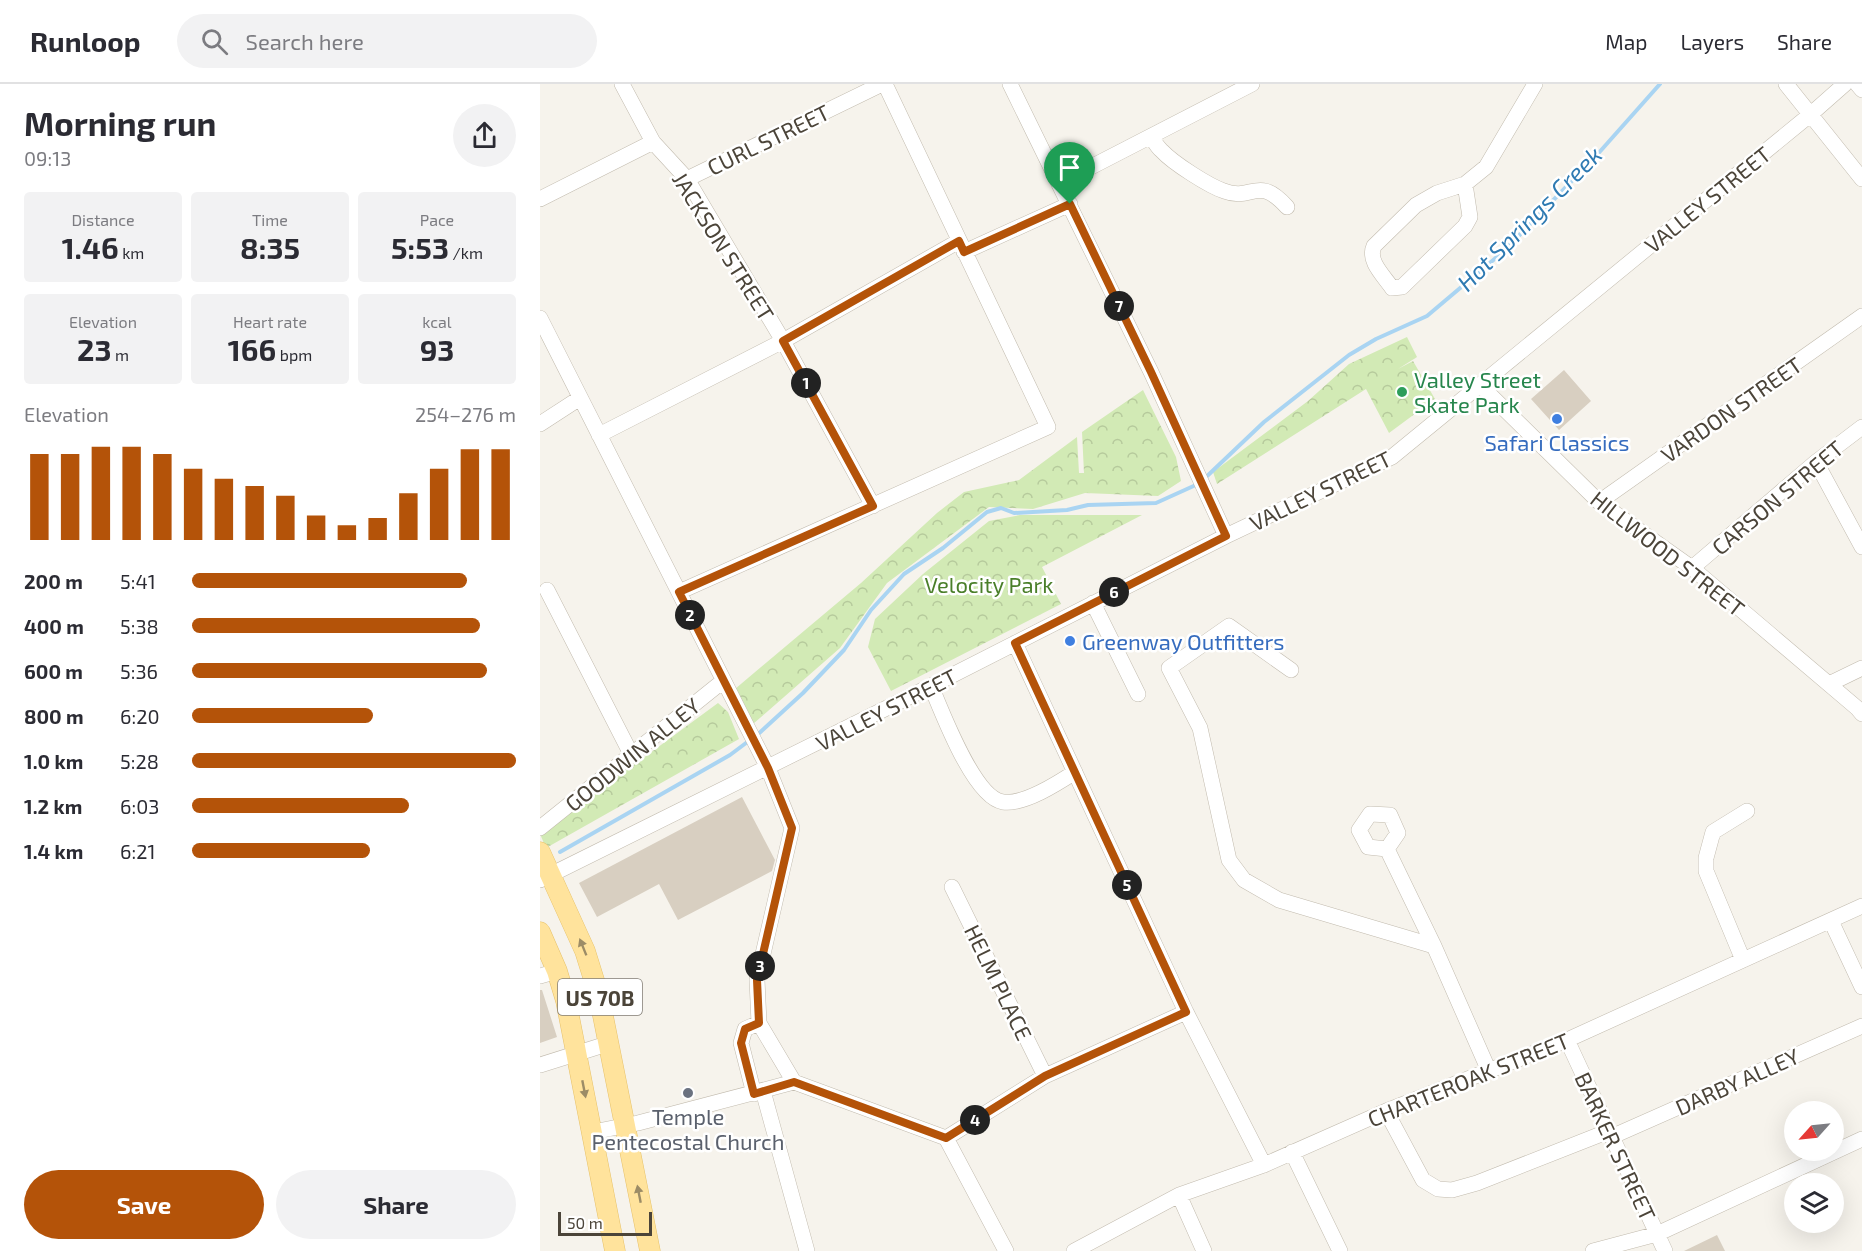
<!DOCTYPE html>
<meta charset="utf-8">
<style>
body{margin:0;font-family:"Exo 2",sans-serif;background:#f2f2f3;color:#2b2b33;height:100vh;display:flex;flex-direction:column;font-size:22px;white-space:nowrap}
*{box-sizing:border-box;margin:0}
p{font-size:20px;color:#7c7c81}
.icon{flex:none;width:33px;height:33px;fill:none;stroke:currentColor;stroke-width:2;stroke-linecap:round;stroke-linejoin:round}
.map{position:relative;flex:1;overflow:hidden}
.drawer{display:flex;flex-direction:column;background:#fff;width:540px}
.drawer>*{flex:none}
.needle{width:39px;rotate:243deg}
.tools{position:absolute;left:1244px;top:1017px;display:grid;gap:12px}
.tools a{display:grid;place-items:center;width:60px;height:60px;border-radius:50%;background:#fff;box-shadow:0 6px 24px #0002;font-size:30px}
.scale{position:absolute;left:18px;bottom:15px;width:94px;box-sizing:border-box;padding-left:6px;border:3px solid #4b4439;border-top:0;font-size:16px;line-height:21px;white-space:nowrap;color:#4b4439;-webkit-text-stroke:4px #fff;paint-order:stroke}
.pin{position:absolute;display:grid;place-items:center;width:51px;height:51px;color:#fff;margin:-62px -26px;border-radius:50% 50% 50% 0;rotate:-45deg;box-shadow:0 0 6px #0007}
.pin .icon{rotate:45deg}
.km{position:absolute;width:30px;height:30px;margin:-15px;border-radius:50%;background:#222;color:#fff;font-size:16px;line-height:30px;text-align:center}
.round{display:grid;place-items:center;flex:none;width:63px;height:63px;border-radius:32px;background:#f2f2f3}
.overview{display:flex;align-items:center;justify-content:space-between;height:102px;padding:0 24px}
h1{font-size:33px;font-weight:700;line-height:45px}
.figures{display:grid;grid-template-columns:repeat(3,1fr);gap:9px;height:102px;padding:6px 24px}
.figures div{display:grid;align-content:center;border-radius:6px;background:#f2f2f3;text-align:center}
.figures b{font-size:30px;font-weight:700}
.figures small{font-size:16px;font-weight:400}
.figures p{font-size:16px}
.chart{height:168px;padding:12px 24px}
.chart p{display:flex;justify-content:space-between}
.chart svg{width:100%;height:108px;margin-top:6px;stroke:#b45309;stroke-width:6}
.primary-button{display:flex;gap:12px;margin-top:auto;padding:12px 24px}
.primary-button a{flex:1;height:69px;border-radius:36px;background:#b45309;color:#fff;font-size:24px;font-weight:700;line-height:69px;text-align:center}
.primary-button a+a{background:#f2f2f3;color:#2b2b33}
ul{padding:0 24px;list-style:none;font-size:20px}
li{display:grid;grid-template-columns:96px 72px 1fr;align-items:center;height:45px}
li i{height:15px;border-radius:8px;background:#b45309}
header{display:flex;align-items:center;gap:36px;box-sizing:border-box;height:84px;padding:0 30px;background:#fff;border-bottom:2px solid #e1e1e2}
header strong{font-size:28px}
nav{display:flex;gap:33px;margin-inline-start:auto;font-size:21px}
.search{width:420px;height:54px;background:#f2f2f3;display:flex;align-items:center;gap:15px;box-sizing:border-box;padding:0 21px;border-radius:33px;color:#7c7c81;font-size:22px}
main{display:flex;flex:1;min-height:0}
.map>svg:first-child{display:block}
</style>
<header>
<strong>Runloop</strong>
<div class="search"><svg class="icon" aria-label="search" viewBox="0 0 24 24"><circle cx="10" cy="10" r="6"/><path d="M15 15l6 6"/></svg>Search here</div>
<nav><a>Map</a><a>Layers</a><a>Share</a></nav>
</header>
<main>
<section class="drawer">
<div class="overview"><div><h1>Morning run</h1><p>09:13</p></div><a class="round"><svg class="icon" aria-label="share" viewBox="0 0 24 24"><path d="M12 15V3M7 8l5-5 5 5M5 13v7h14v-7"/></svg></a></div>
<div class="figures">
<div><p>Distance</p><b>1.46<small> km</small></b></div>
<div><p>Time</p><b>8:35</b></div>
<div><p>Pace</p><b>5:53<small> /km</small></b></div>
</div>
<div class="figures">
<div><p>Elevation</p><b>23<small> m</small></b></div>
<div><p>Heart rate</p><b>166<small> bpm</small></b></div>
<div><p>kcal</p><b>93</b></div>
</div>
<div class="chart"><p><span>Elevation</span>254–276 m</p>
<svg viewBox="0 0 160 44" preserveAspectRatio="none"><path d="M5 44V9M15 44V9M25 44V6M35 44V6M45 44V9M55 44V15M65 44V19M75 44V22M85 44V26M95 44V34M105 44V38M115 44V35M125 44V25M135 44V15M145 44V7M155 44V7"/></svg>
</div>
<ul>
<li><b>200 m</b>5:41<i style="width:85%"></i></li>
<li><b>400 m</b>5:38<i style="width:89%"></i></li>
<li><b>600 m</b>5:36<i style="width:91%"></i></li>
<li><b>800 m</b>6:20<i style="width:56%"></i></li>
<li><b>1.0 km</b>5:28<i style="width:100%"></i></li>
<li><b>1.2 km</b>6:03<i style="width:67%"></i></li>
<li><b>1.4 km</b>6:21<i style="width:55%"></i></li>
</ul>
<div class="primary-button"><a>Save</a><a>Share</a></div>
</section>
<div class="map">
<svg width="1322" height="1167" viewBox="0 0 1322 1167">
<defs>
<pattern id="park-crowns" width="20" height="18" patternUnits="userSpaceOnUse" patternTransform="scale(1.5)"><rect width="20" height="18" fill="#d2eab5"/><path d="M2 6a3 3 0 1 1 6 0M12 15a3 3 0 1 1 6 0" fill="none" stroke="#b6ca9c"/></pattern>
</defs>
<rect width="100%" height="100%" fill="#f6f3ec"/>
<path fill="url(#park-crowns)" d="M 867,253 L 877,273 L 858,285 L 873,277 L 895,315 L 849,349 L 826,305 L 677,400 L 673,388 L 768,317 L 809,280 Z
M 603,306 L 636,373 L 641,397 L 618,412 L 545,409 L 493,425 L 449,423 L 347,499 L 300,564 L 213,640 L 195,605 L 321,499 L 397,429 L 424,408 L 479,396 L 537,353 L 539,389 L 544,389 L 542,348 Z
M 480,431 L 602,431 L 502,483 L 521,520 L 351,607 L 328,563 L 335,535 L 383,490 L 449,437 Z
M 178,619 L 188,628 L 199,655 L 6,764 L 0,750 Z"/>
<g fill="none" stroke-linecap="round" stroke-linejoin="round">
<path stroke="#a9d4f2" stroke-width="4" d="M 664,395 L 724,338 L 809,271 L 836,255 L 887,232 L 964,167 L 1056,72 L 1120,0
M 216,652 L 263,609 L 304,566 L 331,526 L 364,490 L 403,464 L 447,428 L 461,424 L 474,429 L 527,426 L 548,421 L 616,419 L 658,400
M 20,768 L 190,671 L 210,656"/>
</g>
<path fill="#d8cfc1" d="M 1024,286 L 1051,317 L 1019,346 L 991,315 Z
M 202,713 L 235,776 L 232,787 L 138,836 L 119,800 L 57,833 L 39,799 Z
M 0,906 L 2,906 L 17,953 L 0,959 Z
M 1177,1151 L 1185,1167 L 1144,1167 Z"/>
<g fill="none" stroke-linecap="round" stroke-linejoin="round">
<g stroke="#c2bbae" stroke-width="16">
<path id="minor" d="M 82,0 L 113,58 L 147,95 L 243,257 L 333,422
M 470,0 L 611,288 L 686,452
M 1246,0 L 1322,95
M 1317,0 L 1322,6
M 611,52 C 614,57 617,63 622,67 C 633,79 669,102 684,107 C 713,118 717,90 747,123
M 147,95 L 342,0
M 520,99 L 712,0
M 925,100 L 930,133 L 925,142 L 862,203 L 852,204 C 844,192 827,177 834,162 L 876,121 L 897,109 L 925,100 L 946,83 L 995,0
M 0,115 L 113,58
M 424,168 L 530,120
M 0,234 L 228,684 L 252,744 L 217,896 L 219,939 L 254,998 L 406,1054 L 466,1167
M 940,301 L 1059,418 L 1152,484 L 1317,624 L 1322,630
M 0,340 L 40,314
M 59,351 L 243,257 L 419,157
M 1276,378 L 1322,463
M 1059,418 L 1322,232
M 1152,484 L 1276,378 L 1322,343
M 7,506 L 91,670
M 139,508 L 508,343 L 345,0
M 553,519 L 598,610
M 475,559 L 646,928 L 724,1081
M 751,586 L 689,542 L 629,584 L 660,644 L 689,776 L 704,796 L 739,816 L 894,862
M 1289,600 L 1322,584
M 391,602 C 402,628 434,714 463,718 C 484,721 518,699 535,688
M 830,730 L 850,731 L 858,749 L 847,765 L 828,763 L 819,746 Z
M 0,744 L 183,597
M 847,765 L 894,862 L 949,987
M 0,796 L 391,602 L 686,452 L 852,373 L 1271,30 L 1305,0
M 412,803 L 505,992
M 1291,837 L 1322,903
M 1203,876 L 1166,787 L 1166,774 L 1173,748 L 1207,727
M 0,892 L 17,887
M 1027,956 L 1125,1167
M 0,981 L 70,959
M 223,1007 L 267,1167
M 214,1010 L 201,959 L 205,945 L 219,939
M 846,1027 L 883,1096 L 898,1105 L 912,1106 L 937,1099 L 1069,1047
M 53,1048 L 98,1039 L 254,998
M 1071,1053 L 1322,942
M 406,1054 L 505,992 L 646,928
M 752,1068 L 800,1167
M 639,1111 L 664,1167
M 534,1167 L 639,1111 L 724,1081 L 846,1027 L 1027,956 L 1322,822
M 1053,1167 L 1117,1150 L 1322,1055"/>
</g>
<g stroke="#e6c16a" stroke-width="21">
<path id="major" d="M 0,768 L 45,867 L 59,912 L 110,1167
M 0,848 L 17,887 L 26,917 L 75,1167"/>
</g>
<use href="#minor" stroke="#fff" stroke-width="15"/>
<use href="#major" stroke="#ffe39c" stroke-width="20"/>
</g>
<defs><path id="oneway-solid" d="M-6-.8H1V-3.2L6.5 0L1 3.2V.8H-6Z" transform="scale(1.5)"/></defs>
<g fill="#9c8c66">
<use href="#oneway-solid" transform="translate(43 863) rotate(-112)"/>
<use href="#oneway-solid" transform="translate(44 1005) rotate(79)"/>
<use href="#oneway-solid" transform="translate(99 1110) rotate(-101)"/>
</g>
<g fill="none" stroke-linecap="round" stroke-linejoin="round">
<g stroke="#fff" stroke-width="12">
<path id="route" d="M 530,120 L 611,288 L 686,452 L 475,559 L 646,928 L 505,992 L 406,1054 L 254,998 L 214,1010 L 201,959 L 205,945 L 219,939 L 217,896 L 252,744 L 228,684 L 139,508 L 333,422 L 243,257 L 419,157 L 424,168 Z"/>
</g>
<use href="#route" stroke="#b45309" stroke-width="8"/>
</g>
<circle fill="#2e9e5b" stroke="#fff" stroke-width="2" cx="862" cy="308" r="6"/>
<g fill="#3f7fe0" stroke="#fff" stroke-width="2">
<circle cx="1017" cy="335" r="6"/>
<circle cx="530" cy="557" r="6"/>
</g>
<circle fill="#6b7280" stroke="#fff" stroke-width="2" cx="148" cy="1009" r="6"/>
<g text-anchor="middle" dominant-baseline="central" stroke-width="5" stroke-linejoin="round" paint-order="stroke">
<rect fill="#fff" stroke="#817c74" stroke-width="1.5" x="18" y="895" width="84" height="36" rx="4.5"/>
<g font-size="21" font-weight="bold" fill="#4b4439">
<text x="60" y="913">US 70B</text>
</g>
<g font-size="22" fill="#4b4439" stroke="#fff">
<text transform="translate(228 55) rotate(-26)">CURL STREET</text>
<text transform="translate(1167 115) rotate(-39)">VALLEY STREET</text>
<text transform="translate(184 162) rotate(58)">JACKSON STREET</text>
<text transform="translate(1191 325) rotate(-35)">VARDON STREET</text>
<text transform="translate(780 406) rotate(-26)">VALLEY STREET</text>
<text transform="translate(1237 413) rotate(-40)">CARSON STREET</text>
<text transform="translate(1128 469) rotate(38)">HILLWOOD STREET</text>
<text transform="translate(346 625) rotate(-27)">VALLEY STREET</text>
<text transform="translate(92 670) rotate(-39)">GOODWIN ALLEY</text>
<text transform="translate(459 898) rotate(64)">HELM PLACE</text>
<text transform="translate(928 995) rotate(-22)">CHARTEROAK STREET</text>
<text transform="translate(1197 997) rotate(-24)">DARBY ALLEY</text>
<text transform="translate(1076 1062) rotate(65)">BARKER STREET</text>
</g>
<g font-size="22" fill="#27864d" stroke="#fff" text-anchor="start">
<text x="874" y="295">Valley Street<tspan x="874" dy="25">Skate Park</tspan></text>
</g>
<g font-size="22" fill="#366cbe" stroke="#fff">
<text x="1017" y="358">Safari Classics</text>
<text x="542" y="557" text-anchor="start">Greenway Outfitters</text>
</g>
<g font-size="22" fill="#4a7f2a" stroke="#fff">
<text x="449" y="500">Velocity Park</text>
</g>
<g font-size="22" fill="#5b616d" stroke="#fff">
<text x="148" y="1032">Temple<tspan x="148" dy="25">Pentecostal Church</tspan></text>
</g>
<g font-size="24" font-style="italic" fill="#2e7ab2" stroke="#fff">
<text transform="translate(989 134) rotate(-45)">Hot Springs Creek</text>
</g>
</g>
</svg>
<div class="tools">
<a><svg class="needle" viewBox="-14 -14 28 28"><path d="M0-13l5 13h-10z" fill="#e53935"/><path d="M0 13l5-13h-10z" fill="#7c7c81"/></svg></a>
<a><svg class="icon" aria-label="layers" viewBox="0 0 24 24"><path d="M12 4l9 5-9 5-9-5zM3 14l9 5 9-5"/></svg></a>
</div>
<div class="scale">50 m</div>
<div class="pin" style="left:530px;top:120px;background:#1e9e55"><svg class="icon" aria-label="arrive" viewBox="0 0 24 24"><path d="M6 21V4h12l-3 4 3 4H6"/></svg></div>
<b class="km" style="left:266px;top:299px">1</b>
<b class="km" style="left:150px;top:531px">2</b>
<b class="km" style="left:220px;top:882px">3</b>
<b class="km" style="left:435px;top:1036px">4</b>
<b class="km" style="left:587px;top:801px">5</b>
<b class="km" style="left:574px;top:508px">6</b>
<b class="km" style="left:579px;top:222px">7</b>
</div>
</main>
